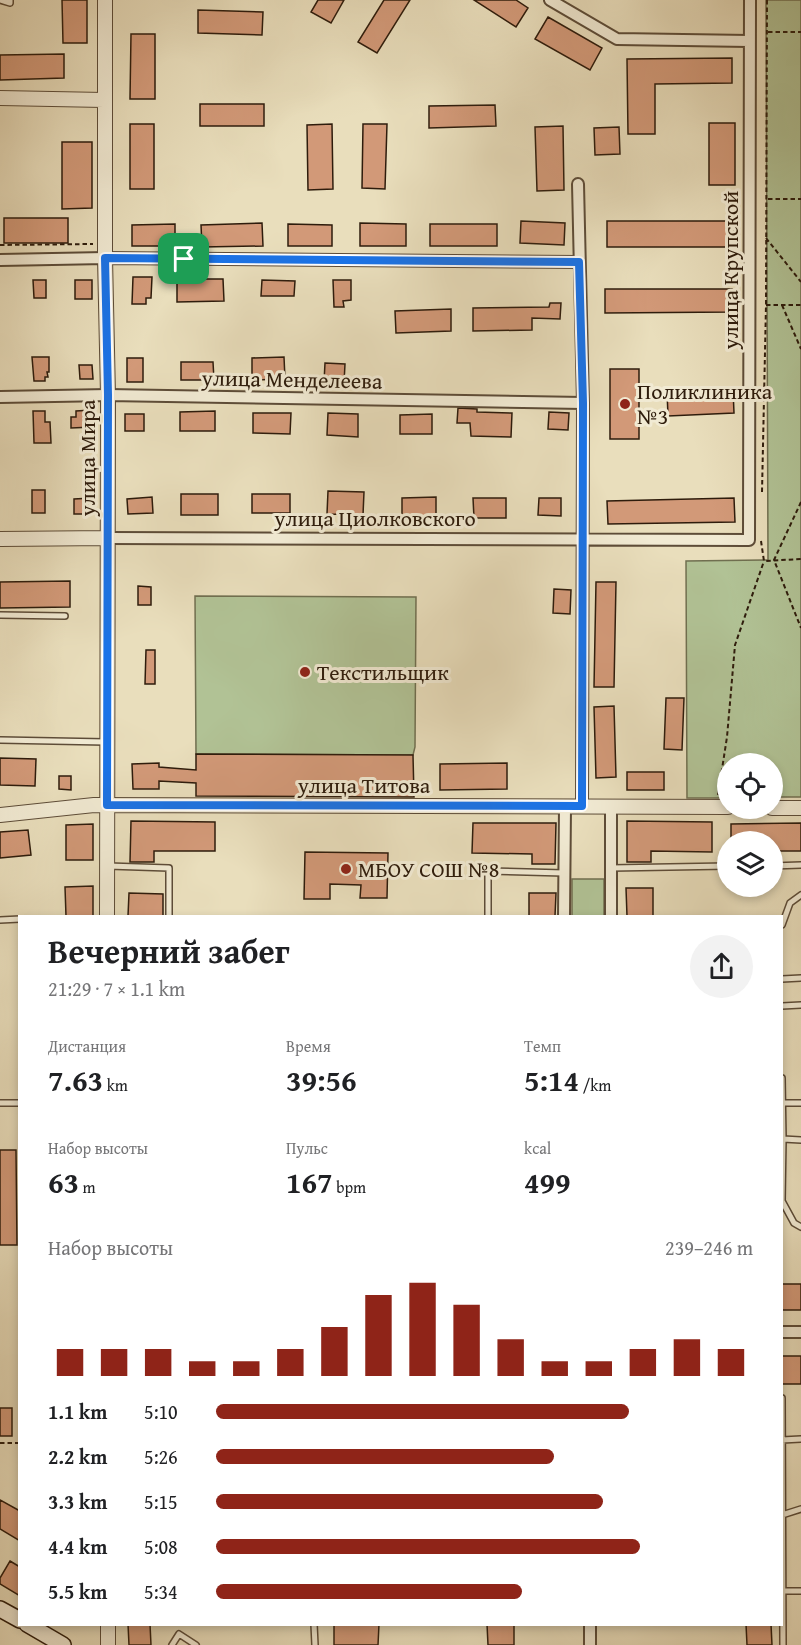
<!DOCTYPE html>
<html lang="ru">
<meta charset="utf-8">
<style>
body{margin:0;font-family:"Gentium Book Plus",serif;background:#f2f2f2;color:#202124;height:100vh;display:flex;flex-direction:column;font-size:22px;white-space:nowrap}
*{box-sizing:border-box;margin:0}
p{font-size:20px;color:#757577}
.icon{flex:none;width:33px;height:33px;fill:none;stroke:currentColor;stroke-width:2;stroke-linecap:round;stroke-linejoin:round}
.map{position:relative;flex:1;overflow:hidden}
.sheet{position:absolute;left:18px;top:915px;width:765px;height:711px;display:flex;flex-direction:column;background:#fff;border-radius:0px;box-shadow:0 3px 9px #0003}
.sheet>*{flex:none}
.fabs{position:absolute;left:717px;top:753px;display:grid;gap:12px}
.fabs a{display:grid;place-items:center;width:66px;height:66px;border-radius:50%;background:#fff;box-shadow:0 3px 9px #0003;font-size:30px}
.pin{position:absolute;display:grid;place-items:center;width:51px;height:51px;color:#fff;margin:-26px;border-radius:12px;box-shadow:0 3px 9px #0006}
.round{display:grid;place-items:center;flex:none;width:63px;height:63px;border-radius:32px;background:#f2f2f2}
.headline{display:flex;align-items:center;justify-content:space-between;height:102px;padding:0 30px}
h1{font-size:33px;font-weight:600;line-height:45px}
.figures{display:grid;grid-template-columns:repeat(3,1fr);gap:9px;height:102px;padding:6px 30px}
.figures div{display:grid;align-content:center}
.figures b{font-size:30px;font-weight:600}
.figures small{font-size:16px;font-weight:400}
.figures p{font-size:16px}
.chart{height:168px;padding:12px 30px}
.chart p{display:flex;justify-content:space-between}
.chart svg{width:100%;height:108px;margin-top:6px;stroke:#8f2418;stroke-width:6}
ul{padding:0 30px;list-style:none;font-size:20px}
li{display:grid;grid-template-columns:96px 72px 1fr;align-items:center;height:45px}
li i{height:15px;border-radius:8px;background:#8f2418}
.map>svg:first-child{display:block}
</style>
<div class="map">
<svg width="801" height="1645" viewBox="0 0 801 1645">
<rect width="100%" height="100%" fill="#e9debc"/>
<filter id="stains"><feTurbulence type="fractalNoise" baseFrequency=".00333" numOctaves="4"/><feColorMatrix values="0 0 0 0 .2 0 0 0 0 .09 0 0 0 0 .02 0 0 0 .5 -.17"/></filter>
<radialGradient id="worn" r=".72"><stop offset=".6" stop-color="#630" stop-opacity="0"/><stop offset="1" stop-color="#630" stop-opacity=".3"/></radialGradient>
<path fill="#b1c295" stroke="#706f50" stroke-width="1.5" d="M 766,0 L 801,0 L 801,797 L 773,797 L 772,764 L 728,764 L 727,798 L 687,798 L 686,561 L 768,560 Z
M 195,596 L 416,597 L 415,747 L 413,755 L 196,754 Z
M 572,879 L 604,879 L 604,916 L 572,916 Z"/>
<path fill="#d29978" stroke="#2e1c0c" stroke-width="1.5" d="M 62,0 L 87,0 L 87,43 L 63,43 Z
M 318,0 L 344,0 L 331,23 L 311,12 Z
M 384,0 L 410,0 L 377,53 L 358,42 Z
M 474,0 L 516,0 L 528,8 L 516,27 Z
M 198,10 L 263,12 L 262,35 L 198,33 Z
M 548,17 L 602,48 L 590,70 L 535,39 Z
M 131,34 L 155,34 L 155,99 L 130,99 Z
M 64,54 L 64,78 L 0,80 L 0,55 Z
M 732,58 L 732,83 L 655,84 L 655,134 L 628,134 L 627,59 Z
M 200,104 L 264,104 L 264,126 L 200,126 Z
M 495,105 L 496,126 L 429,128 L 429,106 Z
M 709,123 L 735,123 L 735,185 L 709,185 Z
M 130,124 L 154,124 L 154,189 L 130,189 Z
M 332,124 L 333,189 L 308,190 L 307,125 Z
M 363,124 L 387,124 L 385,189 L 362,188 Z
M 563,126 L 564,190 L 537,191 L 535,127 Z
M 619,127 L 620,154 L 595,155 L 594,128 Z
M 62,142 L 92,142 L 92,208 L 62,209 Z
M 4,218 L 68,218 L 68,243 L 4,243 Z
M 521,221 L 565,223 L 564,245 L 520,243 Z
M 607,221 L 733,221 L 733,247 L 607,247 Z
M 262,223 L 263,246 L 202,247 L 201,225 Z
M 360,223 L 406,224 L 406,246 L 360,246 Z
M 175,224 L 175,246 L 132,246 L 132,225 Z
M 288,224 L 332,225 L 332,246 L 288,246 Z
M 430,224 L 497,224 L 497,246 L 430,246 Z
M 177,267 L 188,267 L 188,279 L 223,279 L 224,301 L 177,302 Z
M 133,277 L 152,277 L 151,298 L 146,298 L 146,304 L 132,304 Z
M 33,280 L 46,280 L 46,298 L 34,298 Z
M 75,280 L 92,280 L 92,299 L 75,299 Z
M 262,280 L 295,281 L 294,296 L 261,296 Z
M 333,280 L 351,280 L 351,300 L 343,301 L 344,307 L 334,307 Z
M 605,289 L 732,289 L 732,312 L 605,313 Z
M 550,303 L 561,303 L 560,319 L 532,318 L 532,330 L 473,331 L 473,308 L 549,307 Z
M 451,309 L 451,331 L 396,333 L 395,311 Z
M 32,357 L 49,357 L 49,372 L 47,372 L 48,377 L 45,377 L 45,381 L 34,381 Z
M 284,357 L 285,379 L 252,380 L 252,358 Z
M 127,358 L 143,358 L 143,382 L 127,382 Z
M 181,362 L 213,362 L 214,380 L 181,380 Z
M 325,363 L 345,364 L 344,383 L 324,382 Z
M 79,365 L 92,365 L 93,379 L 80,379 Z
M 610,369 L 639,369 L 639,439 L 610,439 Z
M 733,389 L 734,413 L 668,416 L 667,391 Z
M 458,408 L 477,409 L 477,412 L 512,413 L 511,437 L 471,436 L 470,423 L 457,423 Z
M 92,410 L 93,427 L 71,428 L 71,417 L 76,417 L 76,411 Z
M 33,411 L 45,411 L 45,422 L 50,422 L 51,443 L 34,443 Z
M 215,411 L 215,431 L 180,431 L 180,412 Z
M 549,412 L 569,413 L 568,430 L 548,429 Z
M 253,413 L 291,413 L 290,434 L 253,433 Z
M 328,413 L 358,414 L 358,437 L 327,435 Z
M 125,414 L 144,414 L 144,431 L 125,431 Z
M 432,414 L 432,434 L 400,434 L 400,415 Z
M 32,490 L 45,490 L 45,513 L 32,513 Z
M 328,491 L 364,492 L 363,515 L 327,514 Z
M 181,494 L 218,494 L 218,515 L 181,515 Z
M 252,494 L 290,494 L 290,513 L 252,513 Z
M 152,497 L 153,513 L 128,514 L 127,499 Z
M 436,497 L 436,517 L 402,518 L 402,498 Z
M 92,498 L 92,514 L 74,514 L 74,499 Z
M 473,498 L 506,498 L 506,518 L 474,518 Z
M 539,498 L 561,498 L 561,516 L 538,515 Z
M 734,498 L 735,522 L 608,524 L 607,501 Z
M 70,581 L 70,607 L 0,608 L 0,582 Z
M 596,582 L 616,582 L 614,687 L 594,687 Z
M 138,586 L 151,587 L 151,605 L 138,605 Z
M 554,589 L 571,590 L 570,614 L 553,613 Z
M 146,650 L 155,650 L 155,684 L 145,684 Z
M 666,698 L 684,698 L 682,750 L 664,749 Z
M 614,706 L 616,777 L 596,778 L 594,707 Z
M 196,754 L 413,755 L 414,797 L 196,796 L 196,783 L 159,781 L 159,789 L 133,789 L 132,764 L 159,763 L 159,767 L 196,770 Z
M 0,758 L 36,759 L 35,786 L 0,785 Z
M 507,763 L 507,789 L 440,790 L 440,764 Z
M 627,772 L 664,772 L 664,790 L 627,790 Z
M 59,776 L 71,776 L 71,790 L 59,789 Z
M 131,821 L 215,822 L 215,851 L 154,851 L 154,862 L 130,862 Z
M 627,821 L 712,822 L 712,852 L 651,851 L 651,862 L 627,862 Z
M 473,823 L 556,823 L 555,864 L 532,864 L 532,854 L 472,853 Z
M 801,823 L 801,851 L 772,851 L 772,842 L 731,842 L 731,824 Z
M 93,824 L 93,860 L 66,860 L 66,825 Z
M 28,830 L 31,855 L 0,858 L 0,832 Z
M 305,852 L 388,853 L 387,898 L 360,898 L 361,885 L 330,884 L 330,899 L 304,899 Z
M 93,886 L 93,916 L 66,916 L 65,887 Z
M 626,888 L 653,888 L 653,916 L 627,916 Z
M 129,893 L 163,894 L 163,916 L 128,916 Z
M 529,893 L 556,893 L 555,916 L 529,916 Z
M 0,1150 L 16,1150 L 17,1245 L 0,1245 Z
M 782,1284 L 801,1284 L 801,1310 L 782,1310 Z
M 782,1356 L 801,1356 L 801,1384 L 782,1384 Z
M 0,1408 L 12,1408 L 12,1436 L 0,1436 Z
M 0,1500 L 20,1511 L 20,1541 L 0,1529 Z
M 10,1561 L 20,1567 L 20,1596 L 0,1584 L 0,1578 Z
M 128,1624 L 150,1624 L 151,1645 L 129,1645 Z
M 334,1624 L 379,1624 L 378,1645 L 334,1645 Z
M 487,1624 L 514,1624 L 514,1645 L 488,1645 Z
M 746,1624 L 771,1624 L 772,1645 L 747,1645 Z"/>
<g fill="none" stroke-linecap="round" stroke-linejoin="round">
<g stroke="#5d4c38" stroke-width="8">
<path id="service" d="M 0,0 L 10,3 L 10,0
M 0,615 L 65,616
M 0,740 L 106,742
M 108,866 L 169,868 L 169,916
M 772,866 L 801,865
M 611,868 L 728,866
M 488,916 L 488,871 L 564,873
M 0,920 L 20,919
M 782,925 L 790,903 L 801,895
M 782,979 L 801,978
M 782,1006 L 801,1005
M 782,1078 L 783,1139
M 0,1103 L 20,1103
M 782,1103 L 801,1103
M 801,1140 L 783,1139 L 782,1201 L 794,1223 L 801,1227
M 782,1398 L 783,1645
M 782,1440 L 801,1439
M 782,1515 L 801,1509
M 783,1591 L 801,1591
M 314,1624 L 315,1645
M 172,1645 L 179,1634 L 196,1645"/>
</g>
<g stroke="#5d4c38" stroke-width="14">
<path id="minor" d="M 550,0 L 617,39 L 749,41
M 578,184 L 583,403 L 582,806
M 0,260 L 105,258 L 579,262
M 0,397 L 108,395 L 583,403
M 108,538 L 749,540 L 750,0
M 564,916 L 565,807
M 611,916 L 611,806
M 782,1332 L 801,1332
M 590,1645 L 590,1624"/>
</g>
<g stroke="#5d4c38" stroke-width="16">
<path id="tertiary" d="M 105,0 L 105,258 L 108,395 L 107,916
M 0,98 L 104,100
M 0,539 L 108,538
M 772,808 L 801,808
M 0,815 L 94,805 L 728,807
M 108,1645 L 108,1624"/>
</g>
<g stroke="#2e1c0c" stroke-width="18">
<path id="secondary" d="M 0,1609 L 20,1620
M 27,1624 L 63,1645"/>
</g>
<path stroke="#2e1c0c" stroke-width="2" stroke-dasharray="4.5 3" stroke-linecap="butt" d="M 768,32 L 801,32
M 768,199 L 801,199
M 766,238 L 801,282
M 0,245 L 93,244
M 766,305 L 801,305
M 782,305 L 801,349
M 762,492 L 766,305 L 767,0
M 801,502 L 774,560 L 801,628
M 761,541 L 764,561 L 801,559
M 718,795 L 727,737 L 735,645 L 764,561
M 0,1443 L 20,1443"/>
<use href="#service" stroke="#f1ead3" stroke-width="5"/>
<use href="#minor" stroke="#f1ead3" stroke-width="10"/>
<use href="#tertiary" stroke="#f1ead3" stroke-width="14"/>
<use href="#secondary" stroke="#f1ead3" stroke-width="15"/>
</g>
<g fill="none" stroke-linecap="round" stroke-linejoin="round">
<g stroke="#fff" stroke-width="12">
<path id="route" d="M 105,258 L 579,262 L 583,403 L 582,806 L 107,805 L 108,395 Z"/>
</g>
<use href="#route" stroke="#1a73e8" stroke-width="8"/>
</g>
<g fill="#8f2418" stroke="#f1ead3" stroke-width="2">
<circle cx="625" cy="404" r="6"/>
<circle cx="305" cy="672" r="6"/>
<circle cx="346" cy="869" r="6"/>
</g>
<g text-anchor="middle" dominant-baseline="central" stroke-width="6" stroke-linejoin="round" paint-order="stroke">
<g font-size="22" fill="#2e1c0c" stroke="#f1ead3">
<text transform="translate(730 270) rotate(-90)">улица Крупской</text>
<text transform="translate(292 379) rotate(1)">улица Менделеева</text>
<text transform="translate(87 458) rotate(-90)">улица Мира</text>
<text x="375" y="518">улица Циолковского</text>
<text x="364" y="785">улица Титова</text>
</g>
<g font-size="22" fill="#2e1c0c" stroke="#f1ead3" text-anchor="start">
<text x="637" y="391">Поликлиника<tspan x="637" dy="25">№3</tspan></text>
<text x="317" y="672">Текстильщик</text>
<text x="358" y="869">МБОУ СОШ №8</text>
</g>
</g>
<rect width="100%" height="100%" filter="url(#stains)"/>
<rect width="100%" height="100%" fill="url(#worn)"/>
</svg>
<div class="fabs">
<a><svg class="icon" aria-label="locate" viewBox="0 0 24 24"><circle cx="12" cy="12" r="6"/><path d="M12 2v4M12 18v4M2 12h4M18 12h4"/></svg></a>
<a><svg class="icon" aria-label="layers" viewBox="0 0 24 24"><path d="M12 4l9 5-9 5-9-5zM3 14l9 5 9-5"/></svg></a>
</div>
<div class="pin" style="left:184px;top:259px;background:#1e9e55"><svg class="icon" aria-label="arrive" viewBox="0 0 24 24"><path d="M6 21V4h12l-3 4 3 4H6"/></svg></div>
<section class="sheet">
<div class="headline"><div><h1>Вечерний забег</h1><p>21:29 · 7 × 1.1 km</p></div><a class="round"><svg class="icon" aria-label="share" viewBox="0 0 24 24"><path d="M12 15V3M7 8l5-5 5 5M5 13v7h14v-7"/></svg></a></div>
<div class="figures">
<div><p>Дистанция</p><b>7.63<small> km</small></b></div>
<div><p>Время</p><b>39:56</b></div>
<div><p>Темп</p><b>5:14<small> /km</small></b></div>
</div>
<div class="figures">
<div><p>Набор высоты</p><b>63<small> m</small></b></div>
<div><p>Пульс</p><b>167<small> bpm</small></b></div>
<div><p>kcal</p><b>499</b></div>
</div>
<div class="chart"><p><span>Набор высоты</span>239–246 m</p>
<svg viewBox="0 0 160 44" preserveAspectRatio="none"><path d="M5 44V33M15 44V33M25 44V33M35 44V38M45 44V38M55 44V33M65 44V24M75 44V11M85 44V6M95 44V15M105 44V29M115 44V38M125 44V38M135 44V33M145 44V29M155 44V33"/></svg>
</div>
<ul>
<li><b>1.1 km</b>5:10<i style="width:77%"></i></li>
<li><b>2.2 km</b>5:26<i style="width:63%"></i></li>
<li><b>3.3 km</b>5:15<i style="width:72%"></i></li>
<li><b>4.4 km</b>5:08<i style="width:79%"></i></li>
<li><b>5.5 km</b>5:34<i style="width:57%"></i></li>
</ul>
</section>
</div>
